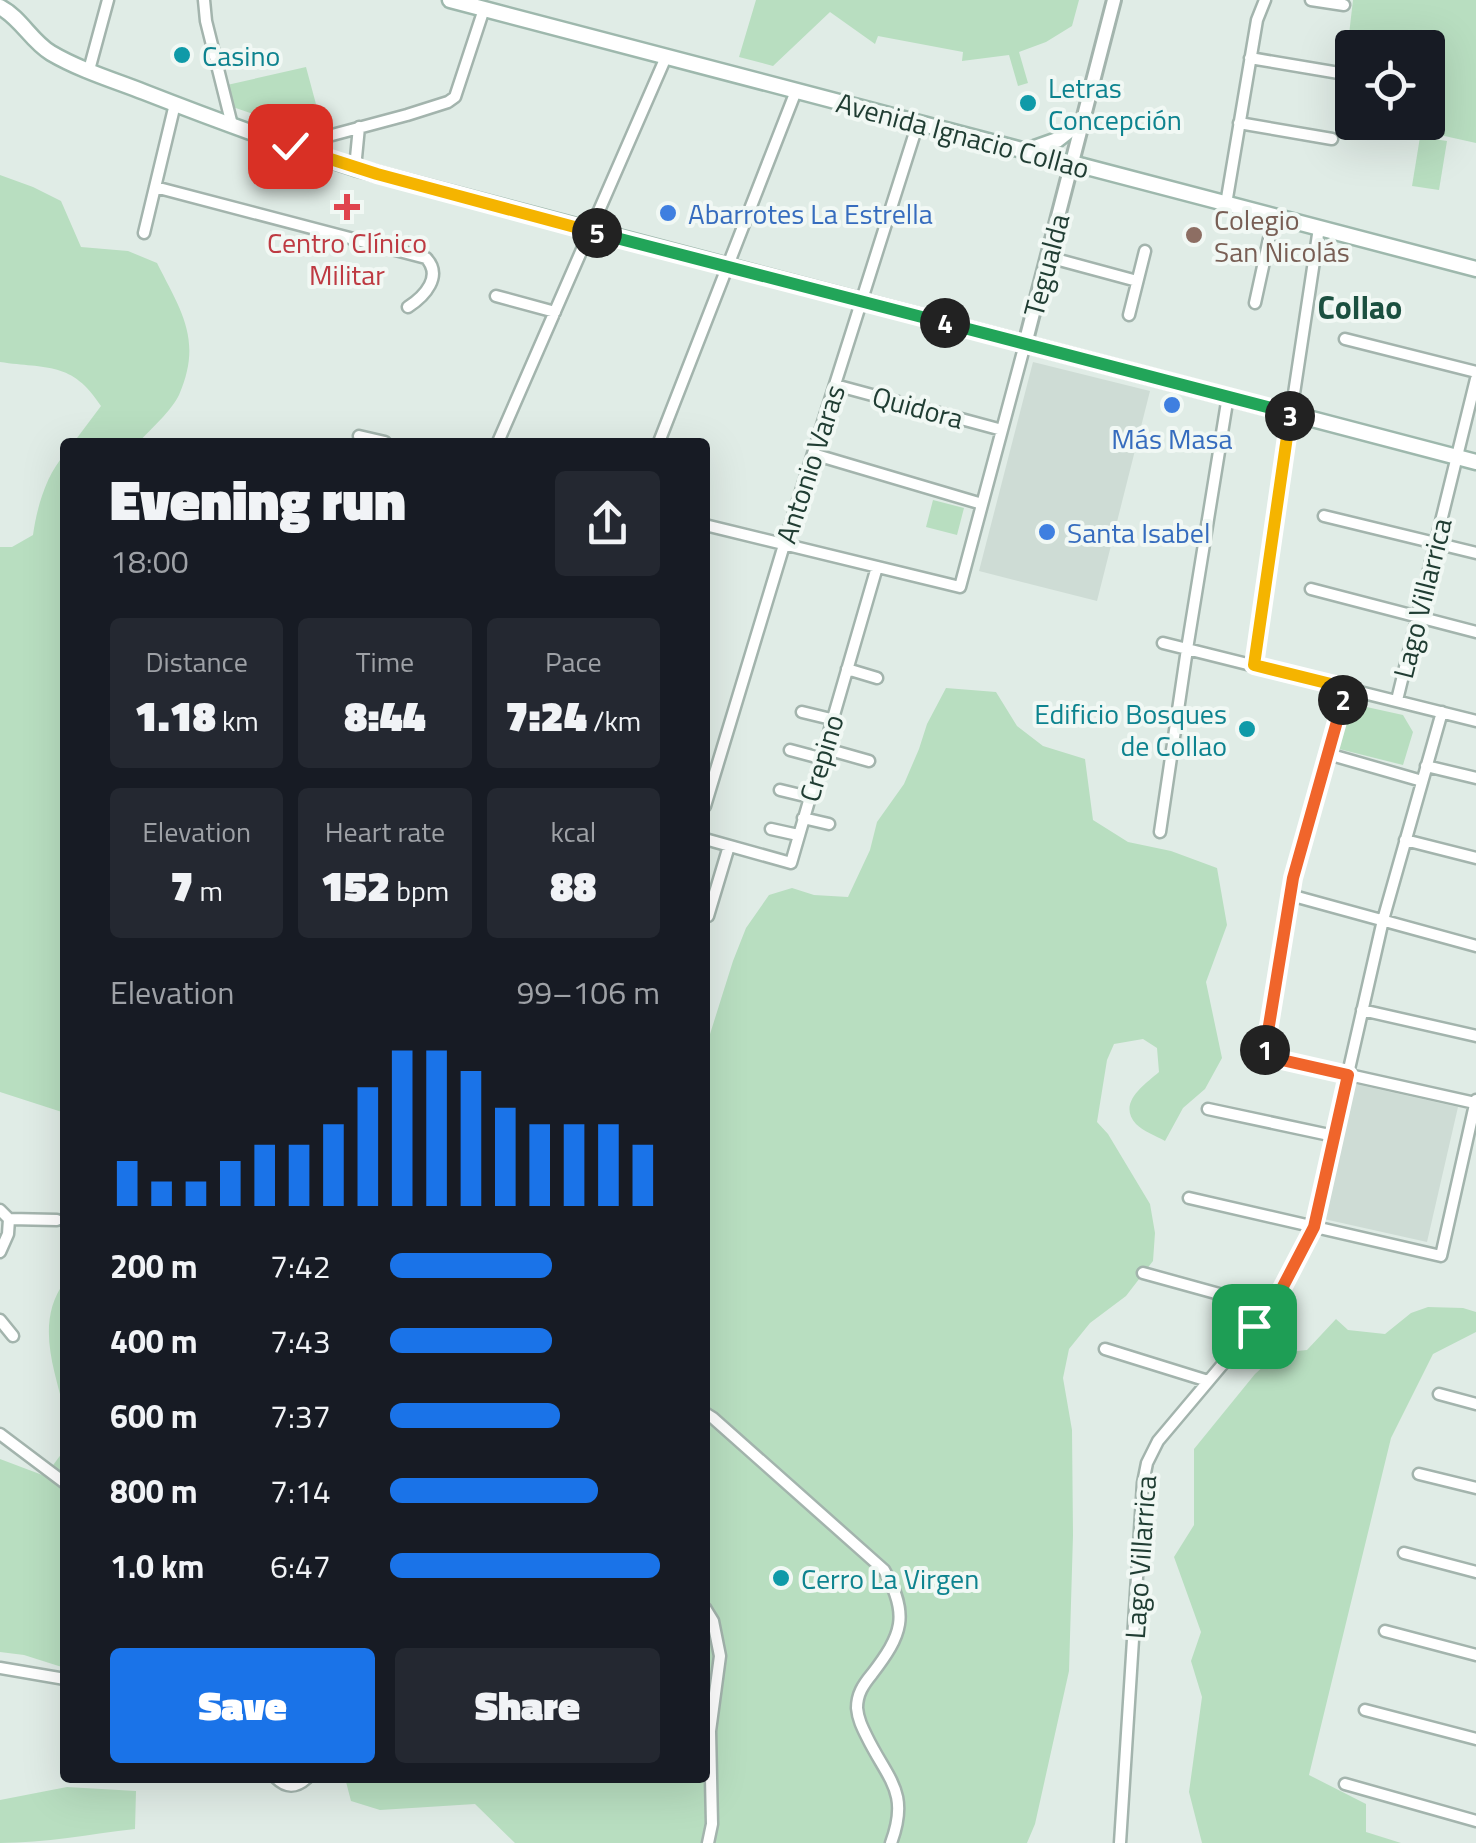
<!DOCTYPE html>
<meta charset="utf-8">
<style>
body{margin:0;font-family:"Titillium Web",sans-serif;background:#242831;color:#f1f3f6;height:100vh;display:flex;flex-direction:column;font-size:38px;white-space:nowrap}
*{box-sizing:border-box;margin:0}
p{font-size:32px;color:#9ea1a6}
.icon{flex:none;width:55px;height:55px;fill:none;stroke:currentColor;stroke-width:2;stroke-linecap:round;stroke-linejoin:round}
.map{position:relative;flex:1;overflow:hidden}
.side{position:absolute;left:60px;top:438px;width:650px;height:1345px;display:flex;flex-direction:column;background:#171b24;border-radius:10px;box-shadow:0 10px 40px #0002}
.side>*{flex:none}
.fabs{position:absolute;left:1335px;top:30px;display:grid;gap:20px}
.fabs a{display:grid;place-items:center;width:110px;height:110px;border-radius:10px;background:#171b24;box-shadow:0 10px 40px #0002;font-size:50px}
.pin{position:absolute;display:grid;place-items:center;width:85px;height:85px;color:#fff;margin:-42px;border-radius:20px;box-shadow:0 5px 15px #0006}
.km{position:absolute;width:50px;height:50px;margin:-25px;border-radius:50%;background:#222;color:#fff;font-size:28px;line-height:50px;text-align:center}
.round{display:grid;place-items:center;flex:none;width:105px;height:105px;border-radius:10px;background:#242831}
.summary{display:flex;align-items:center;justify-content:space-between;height:170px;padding:0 50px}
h1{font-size:55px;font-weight:800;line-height:75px}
.figures{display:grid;grid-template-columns:repeat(3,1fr);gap:15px;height:170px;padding:10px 50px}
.figures div{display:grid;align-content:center;border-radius:10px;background:#242831;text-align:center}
.figures b{font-size:42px;font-weight:800}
.figures small{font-size:28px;font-weight:400}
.figures p{font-size:28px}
.chart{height:280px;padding:20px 50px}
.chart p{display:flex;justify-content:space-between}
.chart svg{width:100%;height:180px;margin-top:10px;stroke:#1a73e8;stroke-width:6}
.action{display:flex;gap:20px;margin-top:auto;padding:20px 50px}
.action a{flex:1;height:115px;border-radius:10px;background:#1a73e8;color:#fff;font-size:40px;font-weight:800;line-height:115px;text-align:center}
.action a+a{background:#242831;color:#f1f3f6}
ul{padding:0 50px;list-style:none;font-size:32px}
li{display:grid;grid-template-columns:160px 120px 1fr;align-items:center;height:75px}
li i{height:25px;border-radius:12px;background:#1a73e8}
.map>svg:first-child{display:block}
</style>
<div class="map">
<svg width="1476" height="1843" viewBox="0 0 1476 1843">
<rect width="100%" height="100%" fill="#e0ece6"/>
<path fill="#cedcd5" d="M 1033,362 L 1150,391 L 1097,601 L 979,571 Z
M 1355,1084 L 1458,1107 L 1427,1242 L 1324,1219 Z"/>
<path fill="#b8dec0" d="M 756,0 L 1079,0 L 1072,26 L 1046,42 L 1019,52 L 1028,83 L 1018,86 L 1009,55 L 962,61 L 963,52 L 878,36 L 875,44 L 830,12 L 773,66 L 739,57 Z
M 1353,0 L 1476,0 L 1476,143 L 1386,123 L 1428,122 L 1428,48 L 1352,48 L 1352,115 L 1340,112 Z
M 306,67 L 320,119 L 285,125 L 227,105 L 227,85 Z
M 1420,137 L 1447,141 L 1439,190 L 1412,186 Z
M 0,175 L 33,187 L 61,201 L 81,247 L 128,251 L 157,263 C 181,311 203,340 179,395 C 172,410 151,429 139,442 L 74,442 L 101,406 C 72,361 47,369 0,362 Z
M 65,454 L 65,1113 L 0,1092 L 0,547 L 12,547 L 33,535 C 37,507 46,475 65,454 Z
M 933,500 L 964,508 L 957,535 L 926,527 Z
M 946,688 L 996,692 L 1017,726 L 1043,746 L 1085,759 L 1093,820 L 1128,842 L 1171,851 L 1217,868 L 1227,925 L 1206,982 L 1222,1058 L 1205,1089 L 1183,1108 L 1165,1141 C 1156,1136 1143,1131 1136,1124 C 1117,1103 1144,1085 1159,1072 L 1157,1048 L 1143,1039 L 1114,1044 L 1107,1060 L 1097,1122 L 1108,1134 L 1150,1204 L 1155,1233 L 1153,1261 L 1126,1296 L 1090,1323 L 1069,1349 L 1063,1378 L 1072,1430 L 1073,1535 L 1069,1671 L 1035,1824 L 1027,1843 L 515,1843 L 475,1804 L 380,1810 L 351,1801 L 345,1778 L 705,1778 L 705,1050 L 733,961 L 746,928 L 769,895 L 792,888 L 814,895 L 848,897 L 870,850 L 877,822 L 904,784 L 919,749 L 927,724 Z
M 1362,706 L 1403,715 L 1413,732 L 1403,765 L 1335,748 L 1348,715 Z
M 65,1281 L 65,1413 C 54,1368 35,1322 65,1281 Z
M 1428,1307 L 1463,1308 L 1476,1312 L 1476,1332 L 1433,1354 L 1391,1438 L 1309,1775 L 1366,1804 L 1366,1832 L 1401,1843 L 1202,1843 L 1189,1792 L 1202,1697 L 1191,1661 L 1201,1632 L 1174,1557 L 1194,1525 L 1194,1449 L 1255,1374 L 1278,1353 L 1307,1350 L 1336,1319 L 1348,1330 L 1385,1334 L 1411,1313 Z
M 65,1449 L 65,1668 L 24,1655 L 0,1652 L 0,1459 L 45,1476 Z
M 67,1787 L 136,1791 L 135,1829 C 90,1834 45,1843 0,1843 L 0,1800 Z"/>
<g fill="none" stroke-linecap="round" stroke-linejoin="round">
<g stroke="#a3b4ad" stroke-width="15">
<path id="minor" d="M 204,0 L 206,21 L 232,125
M 1311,0 L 1344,5
M 1250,58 L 1339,73
M 89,70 L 108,0
M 1239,123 L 1332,139
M 291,146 L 407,115 L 448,102 L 455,97 L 484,9
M 355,168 L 359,127
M 155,187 L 426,258 C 443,276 425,296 408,307
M 1226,204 L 1257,20 L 1265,0
M 144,233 L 175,104
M 1048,257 L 1137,281
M 496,296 L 555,312
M 1255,303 L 1274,216
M 1129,315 L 1145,251
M 1345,339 L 1476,372
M 835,385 L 1002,430
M 359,436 L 385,442
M 498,442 L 666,57
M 659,442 L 796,91
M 813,454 L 982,504
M 1324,516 L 1476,553
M 705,525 L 960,587 L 1025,344
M 1311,589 L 1476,632
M 1163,643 L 1476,721
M 1253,665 L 1319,228
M 847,669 L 877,678
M 1347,688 L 1293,878 L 1265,1050 L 1273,1058 L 1475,1103
M 1397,700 L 1476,379
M 802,712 L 831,719
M 823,748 L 869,761
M 790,750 L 820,758
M 1328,754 L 1422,781
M 1426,766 L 1476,778
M 780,790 L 809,797
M 705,806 L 784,545 L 918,123
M 803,818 L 829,824
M 771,829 L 798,835
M 1160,832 L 1187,649 L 1228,396
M 705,839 L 791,863 L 877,567
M 1405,840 L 1476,858
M 1290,895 L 1476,946
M 708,916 L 729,846
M 1362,1010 L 1476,1036
M 1208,1109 L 1334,1136
M 1189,1198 L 1441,1256 L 1476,1100
M 0,1210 L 9,1219 L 8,1234 L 0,1252
M 9,1219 L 57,1220
M 1143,1273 L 1270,1308
M 0,1320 L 13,1336
M 1105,1349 L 1208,1381
M 1439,1394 L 1476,1404
M 705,1413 L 713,1418 L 884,1570 C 910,1615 902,1635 872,1674 C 863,1685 857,1694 857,1708 C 858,1719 862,1727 867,1737 C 888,1780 910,1792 891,1843
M 0,1434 L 65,1483
M 1419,1474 L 1476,1488
M 1404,1553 L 1476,1572
M 705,1608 L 713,1621 L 720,1656 L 710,1731 L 712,1824 L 708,1843
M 1385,1631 L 1476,1655
M 0,1668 L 65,1679
M 1365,1710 L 1476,1739
M 276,1778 C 286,1788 296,1788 307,1778
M 1345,1784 L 1476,1821
M 1120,1843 L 1143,1483 L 1147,1463 L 1158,1441 L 1270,1308 L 1313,1227 L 1383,920 L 1442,712"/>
</g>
<g stroke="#a3b4ad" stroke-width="18">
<path id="tertiary" d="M 1025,344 L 1114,0"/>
</g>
<g stroke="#9eb8ad" stroke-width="19">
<path id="secondary" d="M 450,0 L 1476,269
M 0,7 C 21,18 31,41 51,53 C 80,70 113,80 144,92 C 213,119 284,145 355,168 L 1476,462
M 1026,151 L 1057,140 L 1085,118"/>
</g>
<use href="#minor" stroke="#fff" stroke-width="10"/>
<use href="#tertiary" stroke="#fff" stroke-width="12"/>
<use href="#secondary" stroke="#fff" stroke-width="14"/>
</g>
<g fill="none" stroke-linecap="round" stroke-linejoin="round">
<g stroke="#fff" stroke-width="20">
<path id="split-1" d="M 1254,1326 L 1277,1298 L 1314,1227 L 1348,1075 L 1273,1058 L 1265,1050"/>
</g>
<g stroke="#fff" stroke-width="20">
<path id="split-2" d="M 1265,1050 L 1293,878 L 1343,700"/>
</g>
<g stroke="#fff" stroke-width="20">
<path id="split-3" d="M 1290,416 L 1254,665 L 1347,688 L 1343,700"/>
</g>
<g stroke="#fff" stroke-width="20">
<path id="split-4" d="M 945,323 L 1290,413 L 1290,416"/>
</g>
<g stroke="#fff" stroke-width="20">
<path id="split-5" d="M 597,233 L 945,323"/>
</g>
<g stroke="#fff" stroke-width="20">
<path id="split-6" d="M 290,146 L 377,174 L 597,233"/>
</g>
<use href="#split-1" stroke="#f0652b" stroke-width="12"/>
<use href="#split-2" stroke="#f0652b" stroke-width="12"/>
<use href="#split-3" stroke="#f5b400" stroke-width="12"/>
<use href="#split-4" stroke="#22a559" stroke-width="12"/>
<use href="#split-5" stroke="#22a559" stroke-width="12"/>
<use href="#split-6" stroke="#f5b400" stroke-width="12"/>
</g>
<g fill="#0f9aa8" stroke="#f1f8f4" stroke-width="4">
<circle cx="182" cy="55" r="10"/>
<circle cx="1028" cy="103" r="10"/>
<circle cx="1247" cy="729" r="10"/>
<circle cx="781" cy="1578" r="10"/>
</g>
<path fill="#e0444e" stroke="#f1f8f4" stroke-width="4" d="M342 192h10v10h10v10h-10v10h-10v-10h-10v-10h10z"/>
<g fill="#3f7fe0" stroke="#f1f8f4" stroke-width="4">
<circle cx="668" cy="213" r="10"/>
<circle cx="1172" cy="405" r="10"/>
<circle cx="1047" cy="532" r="10"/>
</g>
<circle fill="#8d6e63" stroke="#f1f8f4" stroke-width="4" cx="1194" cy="235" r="10"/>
<g text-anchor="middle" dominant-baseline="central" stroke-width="8" stroke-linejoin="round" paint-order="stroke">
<g font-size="28" fill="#0d838f" stroke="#f1f8f4" text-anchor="start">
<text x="202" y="55">Casino</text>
<text x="1048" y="87">Letras<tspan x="1048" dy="32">Concepción</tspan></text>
<text x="1227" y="713" text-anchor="end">Edificio Bosques<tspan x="1227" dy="32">de Collao</tspan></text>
<text x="801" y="1578">Cerro La Virgen</text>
</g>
<g font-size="28" fill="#203d33" stroke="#f1f8f4">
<text transform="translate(963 135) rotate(15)">Avenida Ignacio Collao</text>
<text transform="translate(1046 265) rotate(-75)">Tegualda</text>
<text transform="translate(918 407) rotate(15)">Quidora</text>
<text transform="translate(810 464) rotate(-72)">Antonio Varas</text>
<text transform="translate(1422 598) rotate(-76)">Lago Villarrica</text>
<text transform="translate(821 758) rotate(-73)">Crepino</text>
<text transform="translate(1140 1557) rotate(-86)">Lago Villarrica</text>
</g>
<g font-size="28" fill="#366cbe" stroke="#f1f8f4" text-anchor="start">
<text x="688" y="213">Abarrotes La Estrella</text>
<text x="1172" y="438" text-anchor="middle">Más Masa</text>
<text x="1067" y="532">Santa Isabel</text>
</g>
<g font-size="28" fill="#785e54" stroke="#f1f8f4" text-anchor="start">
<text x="1214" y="219">Colegio<tspan x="1214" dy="32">San Nicolás</tspan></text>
</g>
<g font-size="28" fill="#be3a42" stroke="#f1f8f4">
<text x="347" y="242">Centro Clínico<tspan x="347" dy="32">Militar</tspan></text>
</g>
<g font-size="32" font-weight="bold" fill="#1b5040" stroke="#f1f8f4">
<text x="1360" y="307">Collao</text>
</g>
</g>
</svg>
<div class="fabs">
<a><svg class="icon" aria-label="locate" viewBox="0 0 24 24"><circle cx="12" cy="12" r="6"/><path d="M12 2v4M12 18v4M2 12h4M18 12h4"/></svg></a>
</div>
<div class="pin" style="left:1254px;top:1326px;background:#1e9e55"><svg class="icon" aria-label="arrive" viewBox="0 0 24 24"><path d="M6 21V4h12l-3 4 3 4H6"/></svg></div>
<div class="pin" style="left:290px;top:146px;background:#d93025"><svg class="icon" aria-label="check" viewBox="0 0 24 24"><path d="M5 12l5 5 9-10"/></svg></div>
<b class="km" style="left:1265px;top:1050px">1</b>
<b class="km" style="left:1343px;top:700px">2</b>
<b class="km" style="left:1290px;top:416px">3</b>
<b class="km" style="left:945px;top:323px">4</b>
<b class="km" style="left:597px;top:233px">5</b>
<section class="side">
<div class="summary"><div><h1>Evening run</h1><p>18:00</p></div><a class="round"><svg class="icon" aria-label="share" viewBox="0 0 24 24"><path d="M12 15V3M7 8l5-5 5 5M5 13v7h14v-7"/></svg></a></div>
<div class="figures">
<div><p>Distance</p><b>1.18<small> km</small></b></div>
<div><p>Time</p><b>8:44</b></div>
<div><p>Pace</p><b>7:24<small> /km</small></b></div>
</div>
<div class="figures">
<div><p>Elevation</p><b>7<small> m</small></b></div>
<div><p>Heart rate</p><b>152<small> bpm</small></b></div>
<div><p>kcal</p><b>88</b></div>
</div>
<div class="chart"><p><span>Elevation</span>99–106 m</p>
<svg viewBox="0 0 160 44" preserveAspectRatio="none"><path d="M5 44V33M15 44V38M25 44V38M35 44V33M45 44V29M55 44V29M65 44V24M75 44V15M85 44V6M95 44V6M105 44V11M115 44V20M125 44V24M135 44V24M145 44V24M155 44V29"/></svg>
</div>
<ul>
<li><b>200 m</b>7:42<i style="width:60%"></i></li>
<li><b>400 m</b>7:43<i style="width:60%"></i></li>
<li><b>600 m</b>7:37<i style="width:63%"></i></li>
<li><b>800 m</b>7:14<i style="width:77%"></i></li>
<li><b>1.0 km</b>6:47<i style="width:100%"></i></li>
</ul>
<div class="action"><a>Save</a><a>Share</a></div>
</section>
</div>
